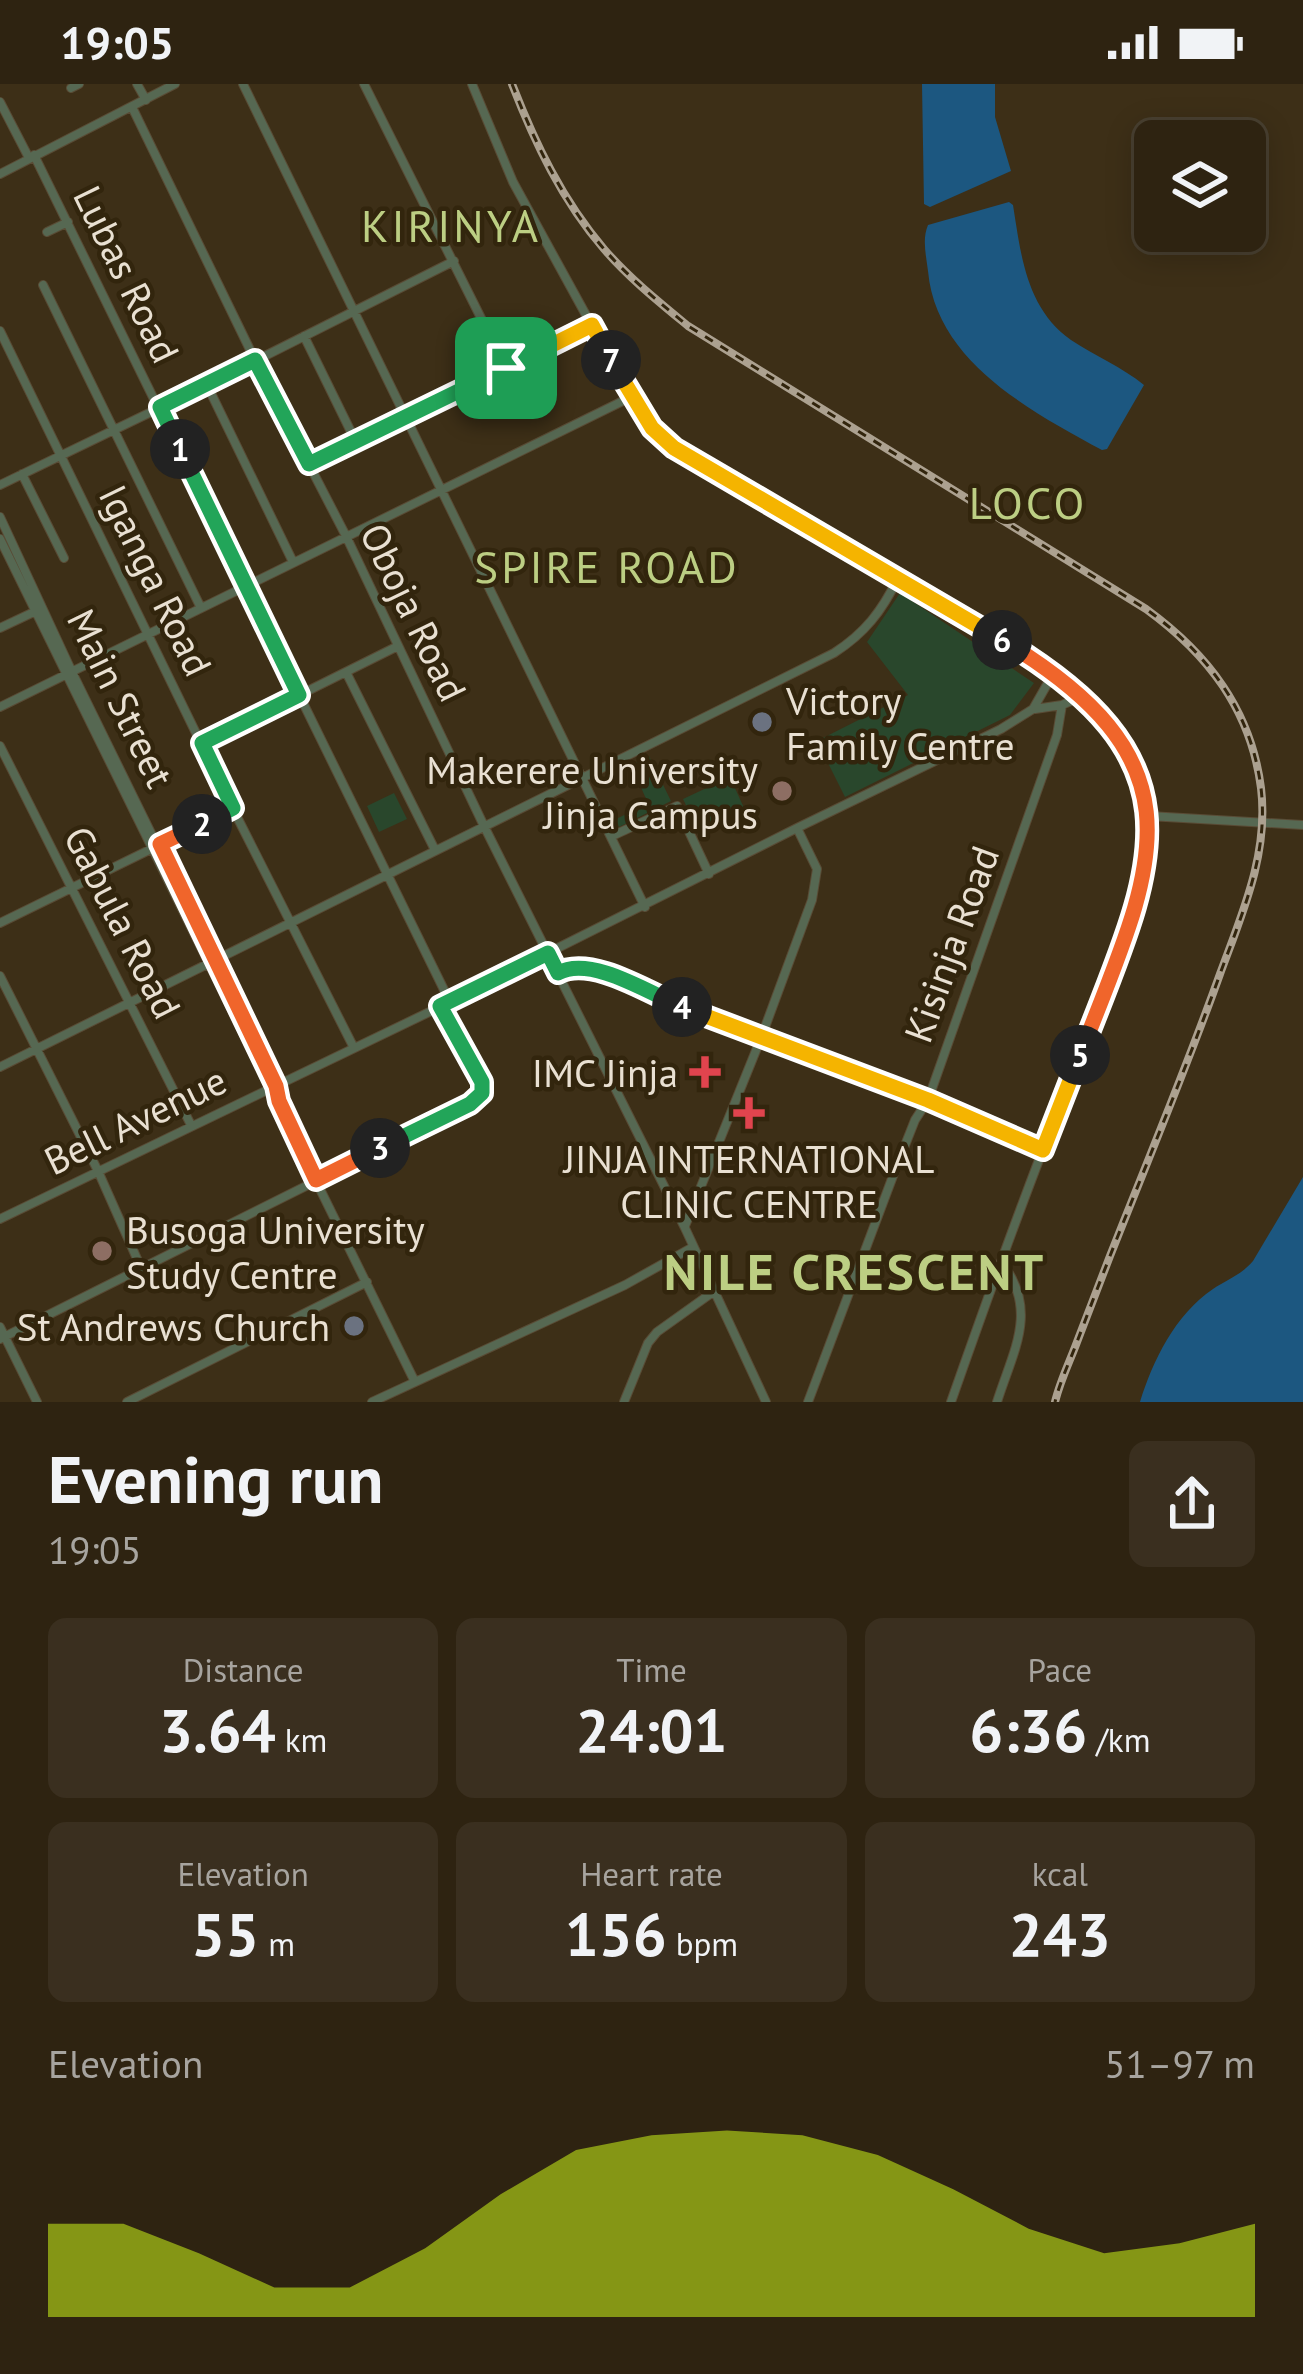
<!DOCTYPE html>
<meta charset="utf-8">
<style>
body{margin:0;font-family:"PT Sans",sans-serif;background:#3a2f1f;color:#f1f3f6;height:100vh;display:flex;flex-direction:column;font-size:45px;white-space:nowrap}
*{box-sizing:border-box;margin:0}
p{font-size:39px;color:#a7a49f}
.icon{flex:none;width:66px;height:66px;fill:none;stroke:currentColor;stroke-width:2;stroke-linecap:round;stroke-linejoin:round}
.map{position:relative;height:1318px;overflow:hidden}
.sheet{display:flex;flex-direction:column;background:#2e2311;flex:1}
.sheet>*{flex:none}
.buttons{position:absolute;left:1134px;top:36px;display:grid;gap:24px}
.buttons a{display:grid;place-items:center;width:132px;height:132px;border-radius:18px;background:#2e2311;box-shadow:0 6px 30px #0003,0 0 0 3px #494031;font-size:60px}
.pin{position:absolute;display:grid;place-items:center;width:102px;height:102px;color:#fff;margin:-51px;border-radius:24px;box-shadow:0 6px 18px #0006}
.km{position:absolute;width:60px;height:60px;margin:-30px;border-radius:50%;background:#222;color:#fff;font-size:33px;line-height:60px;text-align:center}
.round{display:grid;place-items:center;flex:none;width:126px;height:126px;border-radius:18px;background:#3a2f1f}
.summary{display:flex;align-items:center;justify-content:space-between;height:204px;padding:0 48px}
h1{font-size:66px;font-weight:700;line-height:90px}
.figures{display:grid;grid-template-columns:repeat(3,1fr);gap:18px;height:204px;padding:12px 48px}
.figures div{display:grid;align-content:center;border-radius:18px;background:#3a2f1f;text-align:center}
.figures b{font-size:60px;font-weight:700}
.figures small{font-size:33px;font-weight:400}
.figures p{font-size:33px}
.chart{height:336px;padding:24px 48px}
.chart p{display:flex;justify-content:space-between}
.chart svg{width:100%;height:216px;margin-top:12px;fill:#aac718;opacity:.7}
.status{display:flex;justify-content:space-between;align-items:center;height:84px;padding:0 60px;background:#2e2311;direction:ltr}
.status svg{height:33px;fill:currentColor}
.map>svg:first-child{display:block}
</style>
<div class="status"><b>19:05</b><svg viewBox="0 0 49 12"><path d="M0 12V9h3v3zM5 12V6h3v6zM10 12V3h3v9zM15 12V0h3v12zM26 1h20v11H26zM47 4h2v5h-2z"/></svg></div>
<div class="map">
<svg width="1303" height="1318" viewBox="0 0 1303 1318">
<rect width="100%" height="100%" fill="#3d2f17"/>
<path fill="#29472c" d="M 900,509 L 1034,599 L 1010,631 L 845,713 L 817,657 L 908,611 L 867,558 Z
M 649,672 L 671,717 L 619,743 L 616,735 L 645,721 L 647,717 L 631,681 Z
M 730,693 L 744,724 L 698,746 L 683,715 Z
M 394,709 L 407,735 L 379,748 L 367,722 Z"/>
<path fill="#1c5780" d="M 922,0 L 995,0 L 995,33 L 1011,87 L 930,123 L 924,120 Z
M 1009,118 L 1013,121 C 1021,171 1026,224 1071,256 C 1095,272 1122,283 1144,301 L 1107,365 L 1102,366 C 1030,327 936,277 928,187 C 926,171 922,155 928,141 Z
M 1303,1093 L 1303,1318 L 1140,1318 C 1153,1276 1175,1231 1213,1205 C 1228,1195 1241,1191 1253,1177 Z"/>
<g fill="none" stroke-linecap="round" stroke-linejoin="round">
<g stroke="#594b35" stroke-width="10">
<path id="minor" d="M 137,0 L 146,16
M 243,0 L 645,823
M 364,0 L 506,284
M 472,0 L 513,98 L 631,313 L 652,344 L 674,364 L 1035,576 C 1086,615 1145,663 1149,733 C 1152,791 1129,846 1108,900 C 1091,942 1075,985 1058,1027 C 1020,1123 985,1221 951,1318
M 71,4 L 79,0
M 0,18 L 29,74
M 132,23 L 255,276 L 346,452 L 484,742 L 685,1144 L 766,1318
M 34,71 L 450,918
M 0,90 L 175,0
M 47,148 L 68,138
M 43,201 L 201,524
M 0,247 L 233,725 L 354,964
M 304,252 L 356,358
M 207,301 L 293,478
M 309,380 L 592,241
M 22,390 L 64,474
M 0,401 L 207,301 L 454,177
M 0,433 L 72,588 L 276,1004
M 0,455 L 415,1298
M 0,544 L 36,527
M 346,588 L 435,766
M 0,623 L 631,313
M 1035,625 L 1062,621 L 1080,613
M 203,659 L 398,562
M 0,662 L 191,1041
M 1149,732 L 1303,741
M 612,752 L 677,722 L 709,790
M 0,839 L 233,725
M 558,889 L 570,882 L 602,888 L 700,932 L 928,1016 L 1043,1066
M 0,892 L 98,1087 L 142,1186
M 0,983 L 834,569 C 865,549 882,527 898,494
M 0,1135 L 450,918 L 797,744 L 1001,645 L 1033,625 L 1053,590
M 685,1142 L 761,954 L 812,816 L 817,785 L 797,744
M 0,1243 L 37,1318
M 0,1255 L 470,1020 L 482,1009 L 481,998 L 440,922
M 127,1318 L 367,1198
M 372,1318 L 625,1201 L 693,1163
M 624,1318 L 648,1259 L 657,1248 L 713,1208
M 808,1318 L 896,1084 L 915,1036 L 928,1016 L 1057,651 L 1062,621
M 997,1318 C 1013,1267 1039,1227 1002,1179"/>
</g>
<use href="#minor" stroke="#566852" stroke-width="8"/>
<g stroke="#aca190" stroke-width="8">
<path id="rail" d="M 512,0 C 535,59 562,116 604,165 C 629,194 659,218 688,242 L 1146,525 C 1208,570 1251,626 1261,704 C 1269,770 1242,830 1220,890 C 1186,985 1147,1078 1110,1172 C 1099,1200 1088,1229 1077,1258 C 1070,1277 1060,1297 1055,1318"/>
</g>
<use href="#rail" stroke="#32250d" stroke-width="3" stroke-dasharray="9" stroke-linecap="butt"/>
</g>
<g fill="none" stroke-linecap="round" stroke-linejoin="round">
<g stroke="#fff" stroke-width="24">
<path id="split-1" d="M 180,365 L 160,323 L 255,276 L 309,380 L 506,284"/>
</g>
<g stroke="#fff" stroke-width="24">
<path id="split-2" d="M 180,365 L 299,611 L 202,659 L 233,724 L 202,740"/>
</g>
<g stroke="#fff" stroke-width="24">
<path id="split-3" d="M 202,740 L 160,760 L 276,1002 L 279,1017 L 316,1096 L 380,1064"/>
</g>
<g stroke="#fff" stroke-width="24">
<path id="split-4" d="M 380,1064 L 470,1020 L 482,1009 L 482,998 L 440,922 L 548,869 L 558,889 C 591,871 649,909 682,923"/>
</g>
<g stroke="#fff" stroke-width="24">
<path id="split-5" d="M 682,923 L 928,1016 L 1043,1066 L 1080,971"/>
</g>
<g stroke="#fff" stroke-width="24">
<path id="split-6" d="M 1002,556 C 1211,681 1154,782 1080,971"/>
</g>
<g stroke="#fff" stroke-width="24">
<path id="split-7" d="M 611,276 L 652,344 L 674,364 L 1002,556"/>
</g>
<g stroke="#fff" stroke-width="24">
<path id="split-8" d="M 506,284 L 592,241 L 611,276"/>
</g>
<use href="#split-1" stroke="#22a559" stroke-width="15"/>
<use href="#split-2" stroke="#22a559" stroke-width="15"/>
<use href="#split-3" stroke="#f0652b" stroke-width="15"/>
<use href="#split-4" stroke="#22a559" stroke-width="15"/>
<use href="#split-5" stroke="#f5b400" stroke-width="15"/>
<use href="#split-6" stroke="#f0652b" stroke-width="15"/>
<use href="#split-7" stroke="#f5b400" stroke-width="15"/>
<use href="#split-8" stroke="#f5b400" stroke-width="15"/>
</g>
<g fill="#6b7280" stroke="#32250d" stroke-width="4.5">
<circle cx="762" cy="638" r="12"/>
<circle cx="354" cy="1242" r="12"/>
</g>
<g fill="#8d6e63" stroke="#32250d" stroke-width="4.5">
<circle cx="782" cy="707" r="12"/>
<circle cx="102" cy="1167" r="12"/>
</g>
<g fill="#e0444e" stroke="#32250d" stroke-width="4.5">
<path d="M699 970h12v12h12v12h-12v12h-12v-12h-12v-12h12z"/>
<path d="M743 1011h12v12h12v12h-12v12h-12v-12h-12v-12h12z"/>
</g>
<g text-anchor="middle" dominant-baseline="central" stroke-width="9" stroke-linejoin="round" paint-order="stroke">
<g font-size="39" fill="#e9e0d2" stroke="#32250d">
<text transform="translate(127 190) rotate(64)">Lubas Road</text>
<text transform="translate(156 496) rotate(64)">Iganga Road</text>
<text transform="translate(414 528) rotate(64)">Oboja Road</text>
<text transform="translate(121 614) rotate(64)">Main Street</text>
<text transform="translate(123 838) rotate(63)">Gabula Road</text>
<text transform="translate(951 860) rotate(-70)">Kisinja Road</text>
<text transform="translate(135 1036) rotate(-26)">Bell Avenue</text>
</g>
<g font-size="39" fill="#e9e0d2" stroke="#32250d" text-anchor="end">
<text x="786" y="616" text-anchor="start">Victory<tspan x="786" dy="45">Family Centre</tspan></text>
<text x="758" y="685">Makerere University<tspan x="758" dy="45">Jinja Campus</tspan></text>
<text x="678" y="988">IMC Jinja</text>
<text x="749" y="1074" text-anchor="middle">JINJA INTERNATIONAL<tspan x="749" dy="45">CLINIC CENTRE</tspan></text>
<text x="126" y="1145" text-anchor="start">Busoga University<tspan x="126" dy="45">Study Centre</tspan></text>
<text x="330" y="1242">St Andrews Church</text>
</g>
<g font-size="45" letter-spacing="3" fill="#bcce83" stroke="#32250d">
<text x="451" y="141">KIRINYA</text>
<text x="1028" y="418">LOCO</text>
<text x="607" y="482">SPIRE ROAD</text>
</g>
<g font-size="51" font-weight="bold" letter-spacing="3" fill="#bcce83" stroke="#32250d">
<text x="855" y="1187">NILE CRESCENT</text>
</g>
</g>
</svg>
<div class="buttons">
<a><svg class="icon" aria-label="layers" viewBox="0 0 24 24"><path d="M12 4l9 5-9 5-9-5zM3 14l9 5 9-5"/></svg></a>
</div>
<div class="pin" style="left:506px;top:284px;background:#1e9e55"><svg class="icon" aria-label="arrive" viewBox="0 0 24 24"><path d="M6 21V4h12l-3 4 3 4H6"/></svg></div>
<b class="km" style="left:180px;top:365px">1</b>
<b class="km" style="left:202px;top:740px">2</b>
<b class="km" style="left:380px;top:1064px">3</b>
<b class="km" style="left:682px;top:923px">4</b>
<b class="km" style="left:1080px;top:971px">5</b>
<b class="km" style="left:1002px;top:556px">6</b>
<b class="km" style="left:611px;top:276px">7</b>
</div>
<section class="sheet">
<div class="summary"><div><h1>Evening run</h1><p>19:05</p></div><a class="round"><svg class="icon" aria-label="share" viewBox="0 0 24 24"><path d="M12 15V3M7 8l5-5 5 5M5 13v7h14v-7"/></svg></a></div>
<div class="figures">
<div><p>Distance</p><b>3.64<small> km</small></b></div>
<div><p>Time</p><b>24:01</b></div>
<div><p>Pace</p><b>6:36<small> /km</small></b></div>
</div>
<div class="figures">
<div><p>Elevation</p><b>55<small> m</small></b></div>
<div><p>Heart rate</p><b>156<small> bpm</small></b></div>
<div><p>kcal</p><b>243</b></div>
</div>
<div class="chart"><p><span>Elevation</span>51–97 m</p>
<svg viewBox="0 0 160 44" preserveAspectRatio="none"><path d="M0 44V25L10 25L20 31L30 38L40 38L50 30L60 19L70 10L80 7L90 6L100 7L110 11L120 18L130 26L140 31L150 29L160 25V44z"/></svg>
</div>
</section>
